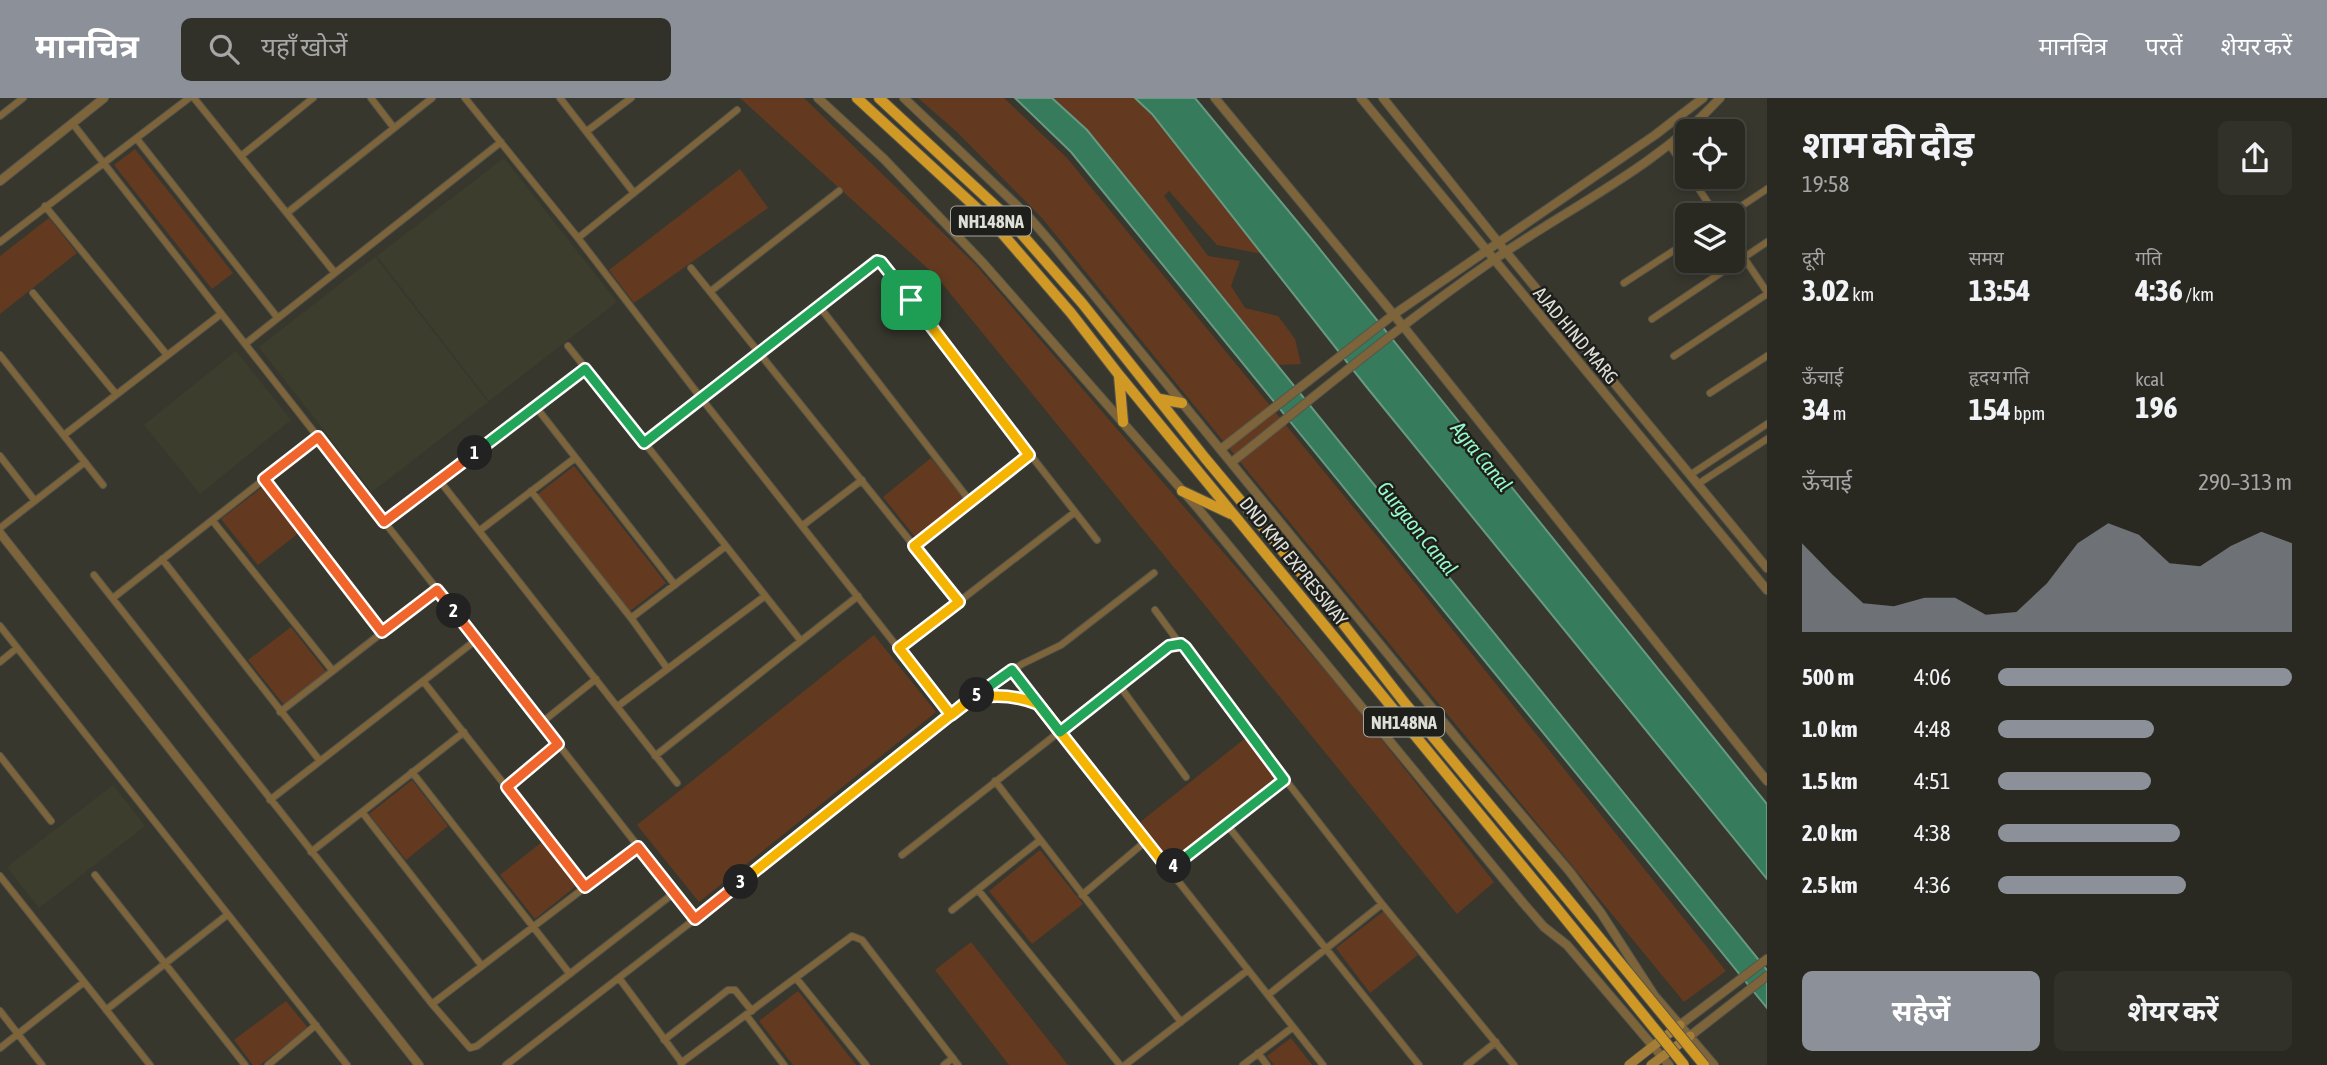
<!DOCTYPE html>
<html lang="hi">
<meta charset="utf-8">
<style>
body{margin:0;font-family:"Asap Condensed","Noto Sans Devanagari",sans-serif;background:#31312a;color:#f1f3f6;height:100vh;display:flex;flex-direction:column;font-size:26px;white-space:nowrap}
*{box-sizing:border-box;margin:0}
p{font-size:23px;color:#a5a6a5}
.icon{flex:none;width:38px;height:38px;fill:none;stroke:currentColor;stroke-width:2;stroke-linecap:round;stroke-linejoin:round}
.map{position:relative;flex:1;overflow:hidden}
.sheet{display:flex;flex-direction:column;background:#292922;width:560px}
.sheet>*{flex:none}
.buttons{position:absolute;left:1675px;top:21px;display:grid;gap:14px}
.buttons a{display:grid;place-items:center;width:70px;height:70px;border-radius:10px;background:#292922;box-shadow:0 4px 10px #0003,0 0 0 2px #454540;font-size:35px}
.pin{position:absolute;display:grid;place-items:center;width:60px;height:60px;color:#fff;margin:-30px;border-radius:14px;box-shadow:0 4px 10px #0006}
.km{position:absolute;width:35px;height:35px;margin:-18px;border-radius:50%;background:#222;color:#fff;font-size:19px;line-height:35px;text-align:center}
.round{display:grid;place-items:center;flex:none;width:74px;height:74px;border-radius:10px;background:#31312a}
.overview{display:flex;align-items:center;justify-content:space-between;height:119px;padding:0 35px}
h1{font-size:38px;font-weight:700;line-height:52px}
.stats{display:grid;grid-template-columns:repeat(3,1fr);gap:10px;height:119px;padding:7px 35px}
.stats div{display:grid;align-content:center}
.stats b{font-size:30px;font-weight:700}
.stats small{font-size:19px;font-weight:400}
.stats p{font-size:19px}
.chart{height:196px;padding:14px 35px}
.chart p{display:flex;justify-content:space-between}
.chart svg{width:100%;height:126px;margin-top:7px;fill:#8c9099;opacity:.7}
.primary-button{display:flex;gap:14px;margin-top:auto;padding:14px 35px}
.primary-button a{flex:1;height:80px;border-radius:10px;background:#8c9099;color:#fff;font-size:28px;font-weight:700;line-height:80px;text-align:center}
.primary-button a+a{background:#31312a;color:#f1f3f6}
ul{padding:0 35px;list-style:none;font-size:23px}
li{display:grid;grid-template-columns:112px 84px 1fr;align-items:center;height:52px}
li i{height:18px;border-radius:9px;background:#8c9099}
header{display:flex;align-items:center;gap:42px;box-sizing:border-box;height:98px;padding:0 35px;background:#8c9099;color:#fff}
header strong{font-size:33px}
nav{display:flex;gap:38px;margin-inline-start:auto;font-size:24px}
.search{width:490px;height:63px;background:#31312a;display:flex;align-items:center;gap:18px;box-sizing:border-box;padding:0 24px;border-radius:10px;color:#a5a6a5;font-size:26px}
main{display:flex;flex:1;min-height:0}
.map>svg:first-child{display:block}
</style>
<header>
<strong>मानचित्र</strong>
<div class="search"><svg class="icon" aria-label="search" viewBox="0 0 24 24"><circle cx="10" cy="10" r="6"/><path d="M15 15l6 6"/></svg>यहाँ खोजें</div>
<nav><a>मानचित्र</a><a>परतें</a><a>शेयर करें</a></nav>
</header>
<main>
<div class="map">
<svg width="1767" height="967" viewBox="0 0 1767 967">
<rect width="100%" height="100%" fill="#37372e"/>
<path fill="#3d3d2d" d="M 504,60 L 617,204 L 489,303 L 377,158 Z
M 375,159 L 488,304 L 372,394 L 259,249 Z
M 236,253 L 291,322 L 200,396 L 144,327 Z
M 113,687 L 145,728 L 39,810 L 7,769 Z"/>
<path fill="#633a20" d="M 740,0 L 804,0 L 975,166 L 1352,604 L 1494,784 L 1457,816 L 936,178 Z
M 918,0 L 1004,0 L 1067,60 L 1399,465 L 1726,873 L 1684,904 L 1250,376 L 1042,120 L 957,34 Z
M 1052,0 L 1135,0 L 1152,16 L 1262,156 L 1217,147 L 1169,93 L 1164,98 L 1208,158 L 1240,163 L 1231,188 L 1245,210 L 1278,218 L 1295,241 L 1301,266 L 1277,267 L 1087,32 Z
M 135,51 L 233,175 L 212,191 L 114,67 Z
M 740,71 L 768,110 L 634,205 L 609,172 Z
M 49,120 L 77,155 L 0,216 L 0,158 Z
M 931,360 L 964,401 L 916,440 L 883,399 Z
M 574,368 L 666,485 L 630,513 L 538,396 Z
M 264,388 L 300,434 L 258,467 L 221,421 Z
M 291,529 L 327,575 L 285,608 L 248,562 Z
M 874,537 L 936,614 L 699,804 L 637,727 Z
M 1248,638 L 1280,678 L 1172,765 L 1139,725 Z
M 412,682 L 448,728 L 406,762 L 369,716 Z
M 542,744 L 576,788 L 535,821 L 500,777 Z
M 1040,752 L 1083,806 L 1032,846 L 989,793 Z
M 1384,813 L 1418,857 L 1370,895 L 1336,850 Z
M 971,844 L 1068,967 L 1009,967 L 935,872 Z
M 798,893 L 856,967 L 793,967 L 759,923 Z
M 286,903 L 308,930 L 260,967 L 253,967 L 234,942 Z
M 1291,940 L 1312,967 L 1274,967 L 1267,958 Z"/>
<path fill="#357b5c" stroke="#689982" stroke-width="2" d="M 1015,0 L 1052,0 L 1087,32 L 1767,872 L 1767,910 L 1071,54 Z
M 1135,0 L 1195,0 L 1310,139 L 1767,706 L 1767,781 L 1365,287 L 1152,16 Z"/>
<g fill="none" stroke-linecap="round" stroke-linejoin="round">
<g stroke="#55554d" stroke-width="8">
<path id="minor" d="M 194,0 L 335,175
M 371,0 L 394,30
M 465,0 L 578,140 L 701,300 L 951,617
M 560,0 L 634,95
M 0,18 L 23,0
M 73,26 L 695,821
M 587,33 L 631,0
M 137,41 L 277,219
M 1669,46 L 1687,73
M 241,58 L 313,0
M 1691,79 L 1716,117
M 45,108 L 167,257
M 287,115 L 432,0
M 1728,117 L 1767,91
M 578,140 L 737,12
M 1732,142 L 1767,194
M 0,144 L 189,0
M 691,170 L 959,504
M 1624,185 L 1687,144
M 711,193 L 839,93
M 33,195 L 116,296
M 819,208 L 970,403
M 1652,221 L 1767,144
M 245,246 L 501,44
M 568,248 L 801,543
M 0,257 L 103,387
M 1674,258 L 1767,196
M 1710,295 L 1767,258
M 536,309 L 675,487
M 64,337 L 221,216
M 644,345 L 874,164 L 879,163 L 1097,442
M 0,358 L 35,403
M 1690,377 L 1767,326
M 264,381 L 382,534
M 439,382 L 677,685
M 1698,386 L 1767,341
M 531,393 L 631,520 L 667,570
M 212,422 L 333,573
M 384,423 L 585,271
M 802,428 L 862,382
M 0,430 L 85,364
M 479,433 L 575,360
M 914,448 L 1029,357
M 162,461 L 320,663
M 94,477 L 432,906 L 470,950 L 477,948 L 674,795
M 113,500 L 318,339
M 1155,512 L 1180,546
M 631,520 L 726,448
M 0,528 L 347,967
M 899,550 L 1075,414
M 0,564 L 17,550
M 1012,572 L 1323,967
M 423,583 L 585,789
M 1119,587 L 1186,679
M 976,600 C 996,594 1017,598 1037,605
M 618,608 L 765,498
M 280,614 L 437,492
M 541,625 L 596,581
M 0,658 L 51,723
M 655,658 L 858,498
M 412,674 L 570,876
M 995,683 L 1181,924
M 507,689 L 558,646
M 270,702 L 476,542
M 362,714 L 482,868
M 1227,727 L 1419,967
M 311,754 L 464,634
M 902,757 L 1169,548 L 1180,546 L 1382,806 L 1514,967
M 1169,772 L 1284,682
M 95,777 L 245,967
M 0,778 L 150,967
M 978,792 L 1120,967
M 1082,797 L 1146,743
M 952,812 L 1039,743
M 619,880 L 682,965
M 796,880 L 866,967
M 1268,897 L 1382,806
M 432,906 L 638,749
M 106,912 L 227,817
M 0,913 L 42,967
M 746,917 L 784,967
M 664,942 L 728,892 L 735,892 L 752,913
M 0,950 L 84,884
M 1258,955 L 1267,967
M 681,965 L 852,838 L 862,842 L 958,967
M 268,967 L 316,927
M 506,967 L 695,821 L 969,602 L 1022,566 L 1061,547 L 1154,475
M 944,967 L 953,960
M 1125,967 L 1248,872
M 1243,967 L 1293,929
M 1467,967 L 1496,944"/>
</g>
<g stroke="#55554d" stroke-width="10">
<path id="tertiary" d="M 818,0 L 884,61 L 983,165 L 1196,408 L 1524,806 L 1544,829 L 1567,847 L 1669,967
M 904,0 L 1028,118 L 1053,147 L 1459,643 L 1570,774 L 1601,815 L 1654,897 L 1714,967
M 1215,0 L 1403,228 L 1767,683
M 1361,0 L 1767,492
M 1383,0 L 1506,154 L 1767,470
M 0,83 L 104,0
M 1221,351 L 1393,217 L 1655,37 L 1703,0
M 1232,364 C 1318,296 1402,225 1492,163 C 1568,110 1657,69 1720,0
M 0,435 L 419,967
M 1680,927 L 1767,861
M 1690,938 L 1767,878"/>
</g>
<g stroke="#55554d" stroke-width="10">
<path id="secondary" d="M 1629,967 L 1680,927
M 1651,967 L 1690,938"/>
</g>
<g stroke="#55554d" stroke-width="12">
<path id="trunk" d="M 857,0 L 994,126 L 1071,215 L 1119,277 L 1555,808
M 879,0 L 1004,116 L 1082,205 L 1205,360 L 1341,523 L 1404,604 L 1566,799
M 1119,278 L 1123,324
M 1160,301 L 1182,305
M 1182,393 L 1231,416"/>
</g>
<use href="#minor" stroke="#7d643a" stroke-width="6"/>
<use href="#tertiary" stroke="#7d643a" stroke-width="8"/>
<use href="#secondary" stroke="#a47d36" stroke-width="9"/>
<use href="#trunk" stroke="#d09825" stroke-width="10"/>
<g stroke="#55554d" stroke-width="12" stroke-linecap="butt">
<path id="trunk-bridge" d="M 1566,799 L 1704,967
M 1555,808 L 1684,967"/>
</g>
<use href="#trunk-bridge" stroke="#d09825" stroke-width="10"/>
</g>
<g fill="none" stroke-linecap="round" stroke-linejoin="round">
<g stroke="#fff" stroke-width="14">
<path id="split-1" d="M 475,355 L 585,271 L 644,345 L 877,163 L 881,164 L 911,202"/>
</g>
<g stroke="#fff" stroke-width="14">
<path id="split-2" d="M 454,513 L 437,492 L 382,534 L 264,381 L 318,339 L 384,424 L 475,355"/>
</g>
<g stroke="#fff" stroke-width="14">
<path id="split-3" d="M 454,513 L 558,646 L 507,689 L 585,789 L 638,749 L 695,821 L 741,784"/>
</g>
<g stroke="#fff" stroke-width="14">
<path id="split-4" d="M 741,784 L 969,602 C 993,595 1015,597 1038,606 L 1169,772 L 1174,768"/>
</g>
<g stroke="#fff" stroke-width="14">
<path id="split-5" d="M 977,597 L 1012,572 L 1060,634 L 1169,548 L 1181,546 L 1185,549 L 1284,682 L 1174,768"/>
</g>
<g stroke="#fff" stroke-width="14">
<path id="split-6" d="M 911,202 L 1029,357 L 914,448 L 959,504 L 899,550 L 951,617 L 977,597"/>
</g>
<use href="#split-1" stroke="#22a559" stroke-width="9"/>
<use href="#split-2" stroke="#f0652b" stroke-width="9"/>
<use href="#split-3" stroke="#f0652b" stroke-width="9"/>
<use href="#split-4" stroke="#f5b400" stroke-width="9"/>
<use href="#split-5" stroke="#22a559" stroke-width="9"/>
<use href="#split-6" stroke="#f5b400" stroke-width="9"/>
</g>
<g text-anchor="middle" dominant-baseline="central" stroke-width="5" stroke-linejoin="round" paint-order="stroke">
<g fill="#1e1e1a" stroke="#a5a5a0" stroke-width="2">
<rect x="951" y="108.5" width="80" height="29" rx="5"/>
<rect x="1364" y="609.5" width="80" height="29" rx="5"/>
</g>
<g font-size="18" font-weight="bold" fill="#dfdfd9">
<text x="991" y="123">NH148NA</text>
<text x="1404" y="624">NH148NA</text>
</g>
<g font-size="19" fill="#dfdfd9" stroke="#1e1e1a">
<text transform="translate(1576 237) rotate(50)">AJAD HIND MARG</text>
<text transform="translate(1294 463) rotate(51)">DND KMP EXPRESSWAY</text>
</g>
<g font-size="21" font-style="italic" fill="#95fac9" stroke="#1e1e1a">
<text transform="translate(1482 358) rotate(51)">Agra Canal</text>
<text transform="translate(1418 430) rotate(51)">Gurgaon Canal</text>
</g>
</g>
</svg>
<div class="buttons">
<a><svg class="icon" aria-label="locate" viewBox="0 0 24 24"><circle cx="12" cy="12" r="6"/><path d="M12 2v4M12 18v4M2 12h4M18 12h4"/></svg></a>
<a><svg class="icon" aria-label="layers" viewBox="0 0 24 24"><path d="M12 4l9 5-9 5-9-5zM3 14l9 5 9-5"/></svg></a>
</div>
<div class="pin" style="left:911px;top:202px;background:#1e9e55"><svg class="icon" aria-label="arrive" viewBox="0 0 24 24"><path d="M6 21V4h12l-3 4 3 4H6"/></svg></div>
<b class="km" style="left:475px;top:355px">1</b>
<b class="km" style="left:454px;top:513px">2</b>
<b class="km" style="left:741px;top:784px">3</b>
<b class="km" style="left:1174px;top:768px">4</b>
<b class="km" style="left:977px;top:597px">5</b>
</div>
<section class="sheet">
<div class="overview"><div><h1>शाम की दौड़</h1><p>19:58</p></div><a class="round"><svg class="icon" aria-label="share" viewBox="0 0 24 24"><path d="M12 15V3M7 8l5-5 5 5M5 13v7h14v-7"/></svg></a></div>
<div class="stats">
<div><p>दूरी</p><b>3.02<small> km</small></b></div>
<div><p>समय</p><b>13:54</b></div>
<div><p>गति</p><b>4:36<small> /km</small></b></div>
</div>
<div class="stats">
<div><p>ऊँचाई</p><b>34<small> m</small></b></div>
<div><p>हृदय गति</p><b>154<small> bpm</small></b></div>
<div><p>kcal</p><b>196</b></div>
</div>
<div class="chart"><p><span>ऊँचाई</span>290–313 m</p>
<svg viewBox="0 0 160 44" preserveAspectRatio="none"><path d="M0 44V13L10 24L20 34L30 35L40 32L50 32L60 38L70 37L80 27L90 13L100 6L110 10L120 20L130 21L140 14L150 9L160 13V44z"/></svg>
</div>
<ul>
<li><b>500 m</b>4:06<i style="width:100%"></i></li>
<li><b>1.0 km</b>4:48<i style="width:53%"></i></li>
<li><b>1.5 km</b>4:51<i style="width:52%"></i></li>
<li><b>2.0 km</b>4:38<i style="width:62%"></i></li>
<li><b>2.5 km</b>4:36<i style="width:64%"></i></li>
</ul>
<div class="primary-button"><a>सहेजें</a><a>शेयर करें</a></div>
</section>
</main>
